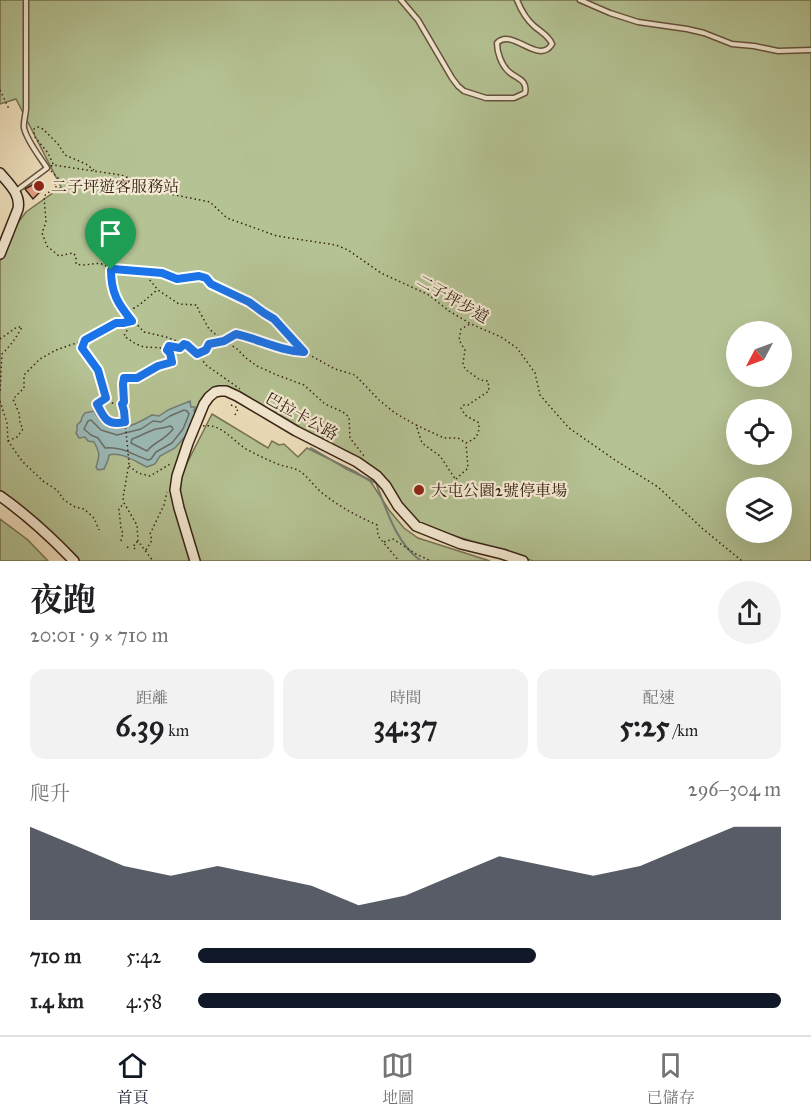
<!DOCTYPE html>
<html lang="zh-TW">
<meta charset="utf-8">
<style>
body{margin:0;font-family:"IM FELL Great Primer","Noto Serif TC",serif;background:#f2f2f2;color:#202124;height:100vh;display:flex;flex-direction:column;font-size:22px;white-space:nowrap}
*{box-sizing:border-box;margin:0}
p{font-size:20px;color:#757577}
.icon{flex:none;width:33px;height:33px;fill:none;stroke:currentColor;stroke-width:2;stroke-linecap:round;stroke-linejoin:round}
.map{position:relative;height:561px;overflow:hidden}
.details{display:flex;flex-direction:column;background:#fff;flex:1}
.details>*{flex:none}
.needle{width:39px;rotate:229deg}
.buttons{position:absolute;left:726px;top:321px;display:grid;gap:12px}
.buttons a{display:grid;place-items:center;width:66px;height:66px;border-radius:50%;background:#fff;box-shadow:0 6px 24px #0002;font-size:30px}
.pin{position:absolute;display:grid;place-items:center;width:51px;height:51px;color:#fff;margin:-62px -26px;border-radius:50% 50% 50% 0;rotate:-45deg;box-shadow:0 0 6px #0007}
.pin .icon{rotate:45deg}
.round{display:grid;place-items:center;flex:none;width:63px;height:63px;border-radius:32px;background:#f2f2f2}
.summary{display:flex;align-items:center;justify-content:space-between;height:102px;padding:0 30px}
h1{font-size:33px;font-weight:700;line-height:45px}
.stats{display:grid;grid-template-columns:repeat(3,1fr);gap:9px;height:102px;padding:6px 30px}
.stats div{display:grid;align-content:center;border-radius:15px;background:#f2f2f2;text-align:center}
.stats b{font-size:30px;font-weight:700}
.stats small{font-size:16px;font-weight:400}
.stats p{font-size:16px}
.chart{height:168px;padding:12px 30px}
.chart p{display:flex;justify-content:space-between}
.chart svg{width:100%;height:108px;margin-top:6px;fill:#111827;opacity:.7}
ul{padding:0 30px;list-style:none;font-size:20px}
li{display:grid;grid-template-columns:96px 72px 1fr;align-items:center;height:45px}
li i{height:15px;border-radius:8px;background:#111827}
.tabs{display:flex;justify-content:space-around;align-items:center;height:84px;border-top:2px solid #e0e0e0;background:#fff;font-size:16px;color:#757577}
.tabs a{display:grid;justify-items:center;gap:3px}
.tabs .selected{color:#111827}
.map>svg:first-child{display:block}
</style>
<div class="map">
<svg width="811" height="561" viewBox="0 0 811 561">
<rect width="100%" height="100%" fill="#efe0bd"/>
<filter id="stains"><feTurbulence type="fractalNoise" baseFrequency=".00333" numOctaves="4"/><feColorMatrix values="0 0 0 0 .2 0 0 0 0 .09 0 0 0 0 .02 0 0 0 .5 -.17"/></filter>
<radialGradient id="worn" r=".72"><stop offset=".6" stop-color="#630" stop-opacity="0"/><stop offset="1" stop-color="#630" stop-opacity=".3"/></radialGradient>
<path fill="#b5c394" stroke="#767254" stroke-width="1.5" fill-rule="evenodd" d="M 0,0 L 811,0 L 811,561 L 533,561 L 421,525 L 401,505 L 392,488 L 309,433 L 230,388 L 219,386 L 207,392 L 202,402 L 175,470 L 192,561 L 78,561 L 0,492 L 0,261 L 13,229 L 26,212 L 61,187 L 16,99 L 0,104 ZM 736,332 L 782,332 L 782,376 L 736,376 ZM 736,410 L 782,410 L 782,454 L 736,454 ZM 736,488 L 782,488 L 782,532 L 736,532 Z
M 212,414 L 268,448 L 272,441 L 279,445 L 284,444 L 298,457 L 307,448 L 356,472 L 371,482 L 389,510 L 404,528 L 418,538 L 490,561 L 200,561 L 180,500 L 181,475 Z
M 0,519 L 28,540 L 48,561 L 0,561 Z"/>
<path fill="#9cbbb9" stroke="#747e77" stroke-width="1.5" d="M 190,401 L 191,407 L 195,407 L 194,411 L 197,411 L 189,432 L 175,448 L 160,456 L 155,464 L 147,467 C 136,462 121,451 109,455 L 108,460 L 104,469 L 98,470 L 96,467 C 100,455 100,453 94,442 L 88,441 L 85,437 L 79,438 L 76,433 L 77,430 L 77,425 L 81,421 L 82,417 L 85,413 L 94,411 C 108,439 132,427 152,415 L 159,416 L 168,410 Z"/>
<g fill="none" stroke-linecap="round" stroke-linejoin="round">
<path stroke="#6a6e67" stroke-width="1.5" d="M 184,410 L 187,411 L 189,414 L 183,429 L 172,443 L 156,452 L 151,459 L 148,460 C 133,455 121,446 105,448 L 98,438 L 91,435 L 84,429 L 88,421 L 91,420 L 101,430 L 117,435 L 141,429 L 153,421 L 161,422 L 170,416 Z
M 170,426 L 172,427 L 173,429 C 164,441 155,441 147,451 L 131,443 L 132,439 C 138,437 151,430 156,429 C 161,428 165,428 170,426 Z"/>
<path stroke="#747e77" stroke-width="2" d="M 311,448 L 345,468 L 376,483 C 387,511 396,543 421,561"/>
</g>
<path fill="#e69f84" stroke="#382215" stroke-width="1.5" d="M 39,181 L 44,188 L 33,199 L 25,189 Z"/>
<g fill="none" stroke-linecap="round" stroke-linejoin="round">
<g stroke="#66523f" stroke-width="7">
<path id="service" d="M 401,0 L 418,20 L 452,78 L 458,86 L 464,91 L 486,98 L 514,98 L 525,93 C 528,79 516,79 508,71 C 501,64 497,52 497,43 C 512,27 539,66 552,44 C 549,36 541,32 534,26 C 526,19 521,10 517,0
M 580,0 L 610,13 L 638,22 L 687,29 L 704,33 L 732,44 L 754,46 L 778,51 L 811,50
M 16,191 L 47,168 C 40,157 27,141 24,128 C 23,122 26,114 26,108 L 26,0"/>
</g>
<g stroke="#382215" stroke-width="12">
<path id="secondary" d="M 0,173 C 9,184 21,194 18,209 L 0,254
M 0,496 C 27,515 51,537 74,561
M 195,561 L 179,508 L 175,490 L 177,476 L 188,443 L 204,404 L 209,397 L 215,392 L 220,391 L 226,391 L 237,396 L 296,431 L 357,462 L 377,476 L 386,486 L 398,506 L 416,526 L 461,544 L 502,554 L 523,561"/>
</g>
<path stroke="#382215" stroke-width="1.5" stroke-dasharray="1.5 3" stroke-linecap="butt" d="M 0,90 L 9,109
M 53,164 L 48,153 L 34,136 L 34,129 L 38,127 L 43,129 L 58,144 L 65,155 L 86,164 L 94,170
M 51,166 L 53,165 L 121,175 L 170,194 L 210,202 L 227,218 L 277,236 L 336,245 L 348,250 L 381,273 L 429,295 L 449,311 L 471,324 L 501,337 L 517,348 L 535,373 L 540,395 L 569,428 L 615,460 L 658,487 L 703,529 L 742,561
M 51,171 L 60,180 L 55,184 L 57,186 L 44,196 L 46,222 L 42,233 L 47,246 L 59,256 L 73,253 L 76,256 L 76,264 C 91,268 98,257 111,270 L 113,269 L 162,273 L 177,279 L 199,276 L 206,278 L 211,284 L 249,301 L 264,313 L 274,319 L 304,352
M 111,271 L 111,284 L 121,307 L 144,332 L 166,337 L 187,345 L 191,350 L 197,354 L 206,350 L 209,344 L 224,341 L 236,334 L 257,339 L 273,346 L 290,351 L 304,352 L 335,369 L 355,375 L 379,400 L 395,413 L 416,425
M 144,273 L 158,290 L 179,304 L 197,305 L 198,309 L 209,329 L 224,341 L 236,348 L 246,358 L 257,366 L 277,375 L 304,385 L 325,404 L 343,412 L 349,417 L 350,438 L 364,456
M 125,312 C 138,308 146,299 157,290
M 0,339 L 17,327 L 22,327 C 16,338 11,345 2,354 L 0,392
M 85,340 L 82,348 C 87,354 92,361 96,368 C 103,380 101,407 121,404 L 124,402 L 124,378 L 127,377 L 137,378 L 158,366 L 172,362 C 169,342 155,350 141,346 C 135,344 130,340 124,336 L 132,321
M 167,349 L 169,347 L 180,348 L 184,345
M 198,354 L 206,365 L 240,389
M 105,398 L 97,404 C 104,419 106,426 125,421
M 0,401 L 7,423 L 8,441 L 22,461 L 43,481 L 57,490 L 64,500 L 75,507 L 84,509 L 94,518 L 99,530
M 122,405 L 124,411 L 129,463 L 123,498 L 124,503 L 137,525 L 138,541 L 153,561
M 231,405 L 238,408
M 235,415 L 239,407
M 203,426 C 221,423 232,440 246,449 C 257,455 268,460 280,465 C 287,467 296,468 301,472 C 309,478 314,486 321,492 C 338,506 357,516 377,525 L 378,536 L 399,561
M 8,441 L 17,437 L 23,429 L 20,423 L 19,413 L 13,399 L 24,388 L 24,375 L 40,359 L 56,350 L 85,340 L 116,323 L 123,323 L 132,321
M 129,466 L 138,473 L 150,476 L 172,463
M 456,479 L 468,468 L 466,444
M 434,496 C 447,492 451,493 456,480 L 440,456 L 422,443 L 416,425 L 444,438 L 458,438 L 466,443 C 477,438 479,436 479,423 L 465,415 L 461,408 L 464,405 L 468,405 L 489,391 L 488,381 L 480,380 L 465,369 L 463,363 L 465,350 L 459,340 L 461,329 L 470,324
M 121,541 L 123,533 L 121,529 L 119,509 L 123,504
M 384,542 L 393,539 L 416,554 L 431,561
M 127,547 L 129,548
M 134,549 L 136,547 L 134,545 L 138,541
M 146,550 L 152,540 L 150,534 L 164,505 L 167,492"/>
<use href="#service" stroke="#f5ebd4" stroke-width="4"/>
<use href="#secondary" stroke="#f5ebd4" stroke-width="9"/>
</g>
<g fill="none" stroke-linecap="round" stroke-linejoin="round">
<g stroke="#fff" stroke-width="12">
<path id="route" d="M 113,269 L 162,273 L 177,279 L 199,276 L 206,278 L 211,284 L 249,302 L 264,313 L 274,319 L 304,352 C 280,351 259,339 236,334 L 224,341 L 209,344 L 206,350 L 197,354 L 187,345 L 184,344 L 180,348 L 169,346 L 167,350 L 170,353 L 172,362 L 158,366 L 137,378 L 124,378 L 123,384 L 124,402 L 122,404 L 124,411 L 125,422 C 107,426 104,418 97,404 L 106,398 L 98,370 L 82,348 L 85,340 L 116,323 L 123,323 L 132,321 C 118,304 111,293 111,270 Z"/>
</g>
<use href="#route" stroke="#1a73e8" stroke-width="8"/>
</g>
<g fill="#8f2418" stroke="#f5ebd4" stroke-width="2">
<circle cx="39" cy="186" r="6"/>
<circle cx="419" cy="490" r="6"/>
</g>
<g text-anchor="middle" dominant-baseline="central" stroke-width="4.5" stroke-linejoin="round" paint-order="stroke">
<g font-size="16" fill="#382215" stroke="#f5ebd4" text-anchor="start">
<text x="51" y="186">二子坪遊客服務站</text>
<text x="431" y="490">大屯公園2號停車場</text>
</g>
<g font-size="16" fill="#382215" stroke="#f5ebd4">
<text transform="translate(453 299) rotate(30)">二子坪步道</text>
<text transform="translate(302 416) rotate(29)">巴拉卡公路</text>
</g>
</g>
<rect width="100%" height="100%" filter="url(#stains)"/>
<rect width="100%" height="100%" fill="url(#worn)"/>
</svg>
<div class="buttons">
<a><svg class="needle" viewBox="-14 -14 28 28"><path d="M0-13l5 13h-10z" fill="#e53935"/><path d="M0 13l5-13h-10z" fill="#757577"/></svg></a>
<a><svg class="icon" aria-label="locate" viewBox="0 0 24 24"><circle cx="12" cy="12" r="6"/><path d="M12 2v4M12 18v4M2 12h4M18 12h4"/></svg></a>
<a><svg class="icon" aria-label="layers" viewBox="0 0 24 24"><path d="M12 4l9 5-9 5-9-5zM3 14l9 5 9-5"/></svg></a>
</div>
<div class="pin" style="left:111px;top:270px;background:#1e9e55"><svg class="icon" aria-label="arrive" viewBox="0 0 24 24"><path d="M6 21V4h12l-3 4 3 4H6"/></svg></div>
</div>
<section class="details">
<div class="summary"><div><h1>夜跑</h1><p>20:01 · 9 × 710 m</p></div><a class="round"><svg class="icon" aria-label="share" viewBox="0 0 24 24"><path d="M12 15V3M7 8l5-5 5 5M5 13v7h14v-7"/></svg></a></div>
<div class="stats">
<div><p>距離</p><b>6.39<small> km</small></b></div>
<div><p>時間</p><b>34:37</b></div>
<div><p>配速</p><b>5:25<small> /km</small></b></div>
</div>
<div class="chart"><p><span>爬升</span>296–304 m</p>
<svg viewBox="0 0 160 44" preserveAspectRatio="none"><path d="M0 44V6L10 14L20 22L30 26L40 22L50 26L60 30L70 38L80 34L90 26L100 18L110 22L120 26L130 22L140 14L150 6L160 6V44z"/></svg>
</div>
<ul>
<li><b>710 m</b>5:42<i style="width:58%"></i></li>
<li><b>1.4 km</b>4:58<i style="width:100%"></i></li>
</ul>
</section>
<nav class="tabs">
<a class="selected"><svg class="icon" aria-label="home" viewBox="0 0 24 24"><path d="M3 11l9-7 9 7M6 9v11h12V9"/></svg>首頁</a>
<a><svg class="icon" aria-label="map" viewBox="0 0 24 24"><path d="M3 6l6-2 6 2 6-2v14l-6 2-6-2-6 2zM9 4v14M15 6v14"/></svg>地圖</a>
<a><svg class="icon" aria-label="saved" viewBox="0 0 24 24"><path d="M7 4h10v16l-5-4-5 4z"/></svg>已儲存</a>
</nav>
